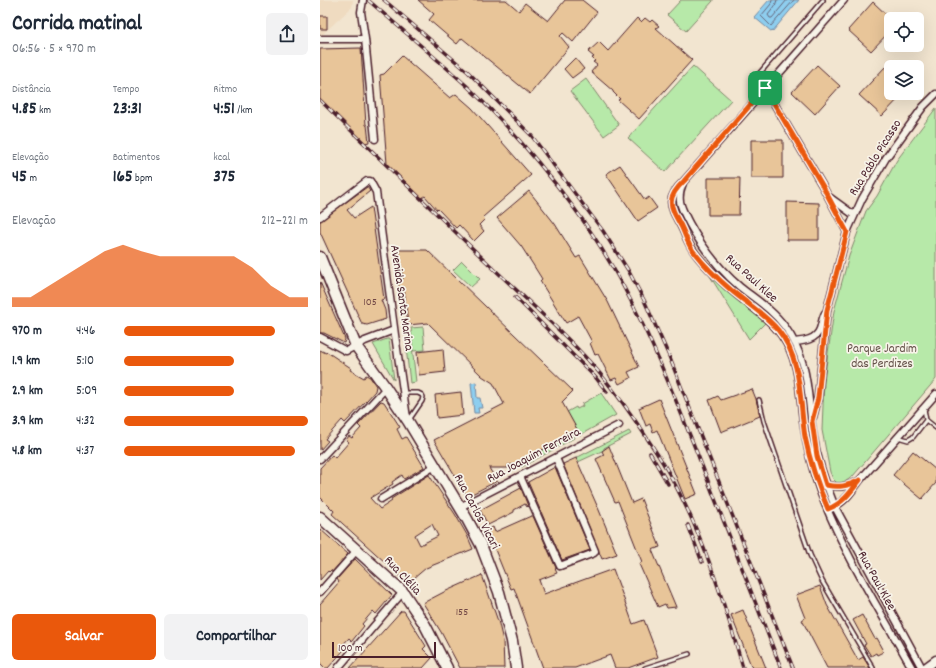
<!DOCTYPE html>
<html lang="pt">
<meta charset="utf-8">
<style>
body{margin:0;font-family:Dekko,sans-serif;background:#f2f2f3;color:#1f2937;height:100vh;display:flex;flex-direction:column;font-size:15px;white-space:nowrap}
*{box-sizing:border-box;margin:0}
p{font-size:13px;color:#747a83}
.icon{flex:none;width:22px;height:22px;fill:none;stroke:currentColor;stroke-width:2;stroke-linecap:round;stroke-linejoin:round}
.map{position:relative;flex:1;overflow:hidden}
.panel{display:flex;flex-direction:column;background:#fff;width:320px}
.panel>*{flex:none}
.buttons{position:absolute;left:564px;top:12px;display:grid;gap:8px}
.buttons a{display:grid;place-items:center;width:40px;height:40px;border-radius:6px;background:#fff;box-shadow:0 4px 16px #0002;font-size:20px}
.scale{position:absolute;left:12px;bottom:10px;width:104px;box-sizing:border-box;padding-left:4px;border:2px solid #4a1f2b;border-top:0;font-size:11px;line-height:14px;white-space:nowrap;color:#4a1f2b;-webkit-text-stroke:3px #f7f3e8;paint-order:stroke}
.pin{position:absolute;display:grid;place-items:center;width:34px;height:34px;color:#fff;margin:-17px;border-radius:8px;box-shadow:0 2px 6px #0006}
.round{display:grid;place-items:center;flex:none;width:42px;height:42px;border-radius:6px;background:#f2f2f3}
.head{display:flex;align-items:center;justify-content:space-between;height:68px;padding:0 12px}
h1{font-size:22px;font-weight:700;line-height:30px}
.stats{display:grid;grid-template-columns:repeat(3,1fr);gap:6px;height:68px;padding:4px 12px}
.stats div{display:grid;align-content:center}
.stats b{font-size:17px;font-weight:700}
.stats small{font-size:11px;font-weight:400}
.stats p{font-size:11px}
.chart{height:112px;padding:8px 12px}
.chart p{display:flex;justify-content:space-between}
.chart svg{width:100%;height:72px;margin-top:4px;fill:#ea580c;opacity:.7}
.cta{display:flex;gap:8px;margin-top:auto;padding:8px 12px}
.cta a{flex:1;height:46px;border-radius:6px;background:#ea580c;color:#fff;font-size:16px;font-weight:700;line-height:46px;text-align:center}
.cta a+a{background:#f2f2f3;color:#1f2937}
ul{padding:0 12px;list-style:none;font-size:13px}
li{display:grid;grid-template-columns:64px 48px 1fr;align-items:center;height:30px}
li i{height:10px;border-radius:5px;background:#ea580c}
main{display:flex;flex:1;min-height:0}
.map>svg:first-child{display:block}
</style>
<main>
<section class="panel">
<div class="head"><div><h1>Corrida matinal</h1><p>06:56 · 5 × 970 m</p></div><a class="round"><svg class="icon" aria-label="share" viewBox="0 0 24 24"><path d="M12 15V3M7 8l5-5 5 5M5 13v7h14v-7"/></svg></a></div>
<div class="stats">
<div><p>Distância</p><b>4.85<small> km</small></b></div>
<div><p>Tempo</p><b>23:31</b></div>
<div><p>Ritmo</p><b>4:51<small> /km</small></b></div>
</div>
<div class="stats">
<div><p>Elevação</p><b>45<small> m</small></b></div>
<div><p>Batimentos</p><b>165<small> bpm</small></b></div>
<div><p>kcal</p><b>375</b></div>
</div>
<div class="chart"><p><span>Elevação</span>212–221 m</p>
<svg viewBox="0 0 160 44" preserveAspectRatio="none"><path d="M0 44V38L10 38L20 31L30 24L40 17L50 10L60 6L70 10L80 13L90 13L100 13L110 13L120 13L130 20L140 31L150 38L160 38V44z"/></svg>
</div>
<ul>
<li><b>970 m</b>4:46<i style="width:82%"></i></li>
<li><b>1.9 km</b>5:10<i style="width:60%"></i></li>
<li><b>2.9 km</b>5:09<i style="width:60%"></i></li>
<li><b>3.9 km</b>4:32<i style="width:100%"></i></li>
<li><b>4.8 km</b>4:37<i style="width:93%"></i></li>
</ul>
<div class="cta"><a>Salvar</a><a>Compartilhar</a></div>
</section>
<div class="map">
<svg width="616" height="668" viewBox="0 0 616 668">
<rect width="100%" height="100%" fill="#f2e5d0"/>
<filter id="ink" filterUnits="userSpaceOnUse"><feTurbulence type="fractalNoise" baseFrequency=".025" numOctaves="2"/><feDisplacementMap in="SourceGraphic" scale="8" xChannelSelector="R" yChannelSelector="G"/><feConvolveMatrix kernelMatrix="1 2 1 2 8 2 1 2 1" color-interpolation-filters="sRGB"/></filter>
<g filter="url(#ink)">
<path fill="#efdbc0" d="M 0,0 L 33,0 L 32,7 L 3,34 L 0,34 Z"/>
<path fill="#b7e9a9" stroke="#80846a" d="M 361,0 L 393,0 L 393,1 L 366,31 L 347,15 Z
M 373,66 L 411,100 L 345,172 L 308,138 Z
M 266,79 L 299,125 L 284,136 L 250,91 Z
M 616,108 L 616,379 L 533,476 L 525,482 L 517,483 L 513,479 L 510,472 L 502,430 L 504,381 L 514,311 L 529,256 L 546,211 L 557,196 L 577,160 Z
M 142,261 L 160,279 L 151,287 L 133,270 Z
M 385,268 L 445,323 L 429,339 Z
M 103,327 L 105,350 L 93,351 L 91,328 Z
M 67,339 L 69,339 L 74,380 L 53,344 Z
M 92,346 L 96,382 L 90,383 L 86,347 Z
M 281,393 L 296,415 L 260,435 L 247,412 L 256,407 L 257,409 L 263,406 L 262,404 Z
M 309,431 L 311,434 L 284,448 L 284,450 L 258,462 L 256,458 Z
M 252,434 L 254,438 L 202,467 L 199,462 Z"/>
<path fill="#8eceef" stroke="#7388a1" d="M 449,0 L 479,0 L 452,32 L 434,17 Z
M 156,382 L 157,398 L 160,398 L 162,408 L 158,408 L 159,413 L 154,413 L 151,383 Z"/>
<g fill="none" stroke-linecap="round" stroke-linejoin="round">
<path stroke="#656579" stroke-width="1" d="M 452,0 L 451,4 L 441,16 L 451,26 L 474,0
M 457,0 L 455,6 L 448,15 L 450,18 L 452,18 L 467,0"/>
</g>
<path fill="#e8c599" stroke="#4a1f2b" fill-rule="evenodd" d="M 98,0 L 186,0 L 199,11 L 205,3 L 228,21 L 245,0 L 262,0 L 277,12 L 253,42 L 243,33 L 240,36 L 249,47 L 210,94 L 142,38 L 137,44 L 109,20 L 114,14 Z
M 553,2 L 571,19 L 571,30 L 551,51 L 528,30 Z
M 0,16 L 7,16 L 7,29 L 0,29 Z
M 317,18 L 321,22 L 325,18 L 330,22 L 332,20 L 339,26 L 336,28 L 372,60 L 319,119 L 298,100 L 300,99 L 293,92 L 293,91 L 271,72 L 277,65 L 273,62 L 275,61 L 272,58 L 274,57 L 268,52 L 279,42 L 288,51 Z
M 41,48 L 46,125 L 47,125 L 49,142 L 45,143 L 0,99 L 0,49 Z
M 82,56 L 130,98 L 136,94 L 152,108 L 211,175 L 163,217 L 165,219 L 159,225 L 164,231 L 154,241 L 139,225 L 136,228 L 118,209 L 117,210 L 105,196 L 102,198 L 67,164 L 60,75 L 64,74 Z
M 255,58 L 264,69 L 252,78 L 244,69 Z
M 497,65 L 520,86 L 495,114 L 472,92 Z
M 565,67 L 571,73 L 571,93 L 584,93 L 562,116 L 539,95 Z
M 431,140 L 463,140 L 463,178 L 431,178 Z
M 300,165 L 325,200 L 329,197 L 337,208 L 318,221 L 286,174 Z
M 388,178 L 420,178 L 419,215 L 388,215 Z
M 47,187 L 50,191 L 27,210 L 34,218 L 51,207 L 64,299 L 61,300 L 65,310 L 66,319 L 47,325 L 42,324 L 0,232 L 0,221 Z
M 209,191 L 235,224 L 256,258 L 260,256 L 288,302 L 319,367 L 308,372 L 311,378 L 299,384 L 296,378 L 291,380 L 278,354 L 275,355 L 270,343 L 272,342 L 258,316 L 246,323 L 220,281 L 222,279 L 212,263 L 201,246 L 177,218 Z
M 467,202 L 499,203 L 499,240 L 467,240 Z
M 79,250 L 107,250 L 253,391 L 242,402 L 258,431 L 199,462 L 200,464 L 188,465 L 188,468 L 169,468 L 177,481 L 150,495 L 146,494 L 114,440 L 184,404 L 173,383 L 162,376 L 108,323 L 88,325 L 84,287 L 79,288 L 78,280 L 83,279 Z
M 0,282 L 25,339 L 24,343 L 4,333 L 0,333 Z
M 123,349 L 125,372 L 99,375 L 97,352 Z
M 0,350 L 6,353 L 7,352 L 31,368 L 30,370 L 44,378 L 46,375 L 50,377 L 56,386 L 55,391 L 47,400 L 25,423 L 22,420 L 5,439 L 8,441 L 0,450 Z
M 432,389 L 436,399 L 440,416 L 401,432 L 389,400 L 398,396 L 401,400 Z
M 141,392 L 143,415 L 117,418 L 115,395 Z
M 339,399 L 377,494 L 365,499 L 337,430 L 333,432 L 330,424 L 326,426 L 319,408 Z
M 61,401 L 64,402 L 80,427 L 77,429 L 82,439 L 86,437 L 104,467 L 84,479 L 82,475 L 72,482 L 73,484 L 50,498 L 60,509 L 72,501 L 71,499 L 109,475 L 135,514 L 147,535 L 153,549 L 106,568 L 87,584 L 76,572 L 12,514 L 14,511 L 0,497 L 0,468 L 12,455 L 15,458 L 29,442 L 26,440 L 29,436 L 32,438 L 41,428 L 38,425 ZM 112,524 L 118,536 L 100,545 L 95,535 Z
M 289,446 L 312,503 L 321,499 L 340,547 L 332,550 L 356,607 L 347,608 L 345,604 L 338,607 L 319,564 L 322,562 L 298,501 L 295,502 L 276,459 L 284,455 L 282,451 Z
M 593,451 L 616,470 L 616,483 L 602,499 L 573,475 Z
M 256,458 L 279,510 L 297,554 L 282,559 L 243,464 Z
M 235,467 L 270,550 L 242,560 L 208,482 Z
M 201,488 L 208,506 L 207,507 L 205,504 L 194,510 L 194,512 L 168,525 L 160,510 Z
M 211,516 L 213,516 L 236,568 L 235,569 L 237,573 L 219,580 L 224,594 L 293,569 L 313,624 L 324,620 L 338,657 L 308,668 L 295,668 L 290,655 L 255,668 L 223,668 L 194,588 L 191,589 L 167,530 L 173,527 L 175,532 Z
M 0,529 L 28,554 L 12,572 L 11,570 L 9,572 L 8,571 L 0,580 Z
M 35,559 L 72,595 L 56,614 L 53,611 L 42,624 L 44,626 L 32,641 L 29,638 L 20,648 L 23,651 L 8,668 L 5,668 L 0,663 L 0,604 L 19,582 L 17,579 Z
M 162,575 L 179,624 L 183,641 L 184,668 L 140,668 L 121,632 L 103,603 L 124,592 Z
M 500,586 L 507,605 L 538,660 L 543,657 L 550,668 L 507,668 L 482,620 L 485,618 L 476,595 Z
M 423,610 L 446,668 L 432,668 L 411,615 Z
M 81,611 L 84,611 L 106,646 L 103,649 L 112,658 L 103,668 L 30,668 Z
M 542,615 L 555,639 L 557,638 L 563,649 L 562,650 L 563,652 L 557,655 L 556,653 L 551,656 L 544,645 L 546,644 L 533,620 Z"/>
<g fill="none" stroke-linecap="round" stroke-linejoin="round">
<g stroke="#4a1f2b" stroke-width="6">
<path id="service" d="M 438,75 L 503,0
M 84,393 L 98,393 L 102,395 L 103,397 L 102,401 L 89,420
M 439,400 L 444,421 L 490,555 L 502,581 L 553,668
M 606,420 L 616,428
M 578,437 L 588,440 L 593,437 L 606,420 L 604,409
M 325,668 L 369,654"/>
</g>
<g stroke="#4a1f2b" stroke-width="9">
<path id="minor" d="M 43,0 L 41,12 L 45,39 L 55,139
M 524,0 L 364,181 C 345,199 350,206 361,226 C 365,234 368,243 373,250 C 383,265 398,278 411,290 C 428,305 449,317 462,336 C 480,361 479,391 483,420 C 486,442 492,470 500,491 C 523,553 560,610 592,668
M 0,39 L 45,39
M 445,88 L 502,185 L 527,232
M 363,183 C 356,200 361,207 369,223 C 382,247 399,269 420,287 C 435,299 453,310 465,327 C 490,361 487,395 493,434 C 497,459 505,483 515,507 L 602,668
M 509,197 L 534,215
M 0,217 L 47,181 L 50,181 L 56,192 L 75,335 L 87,418
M 0,337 L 26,351 L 45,341 L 74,330
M 474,342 C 484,341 496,340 500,329 C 502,324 502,318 505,313
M 493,417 L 498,398 L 507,310 L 527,232 L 542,199 L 566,158 L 603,107 L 616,94
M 0,459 L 66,388
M 200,476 L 240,566 L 274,553 L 275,551 L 236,458
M 506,485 C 518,488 527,487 539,481
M 61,499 L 115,466
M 140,507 L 299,425
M 512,508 C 525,502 532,491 540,480 L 616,394
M 0,592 L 37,550
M 18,668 L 83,592"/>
</g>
<g stroke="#4a1f2b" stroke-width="11">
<path id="tertiary" d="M 605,668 L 616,660"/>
</g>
<g stroke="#4a1f2b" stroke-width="13">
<path id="primary" d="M 0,257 L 36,346 L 66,388 L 88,421 L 147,519 L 161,545 L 179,592 L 192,641 L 196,668
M 0,517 L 83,592 L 105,625 L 127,668"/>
</g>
<use href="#service" stroke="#f7f3e8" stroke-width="3"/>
<use href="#minor" stroke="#f7f3e8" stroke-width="6"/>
<use href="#tertiary" stroke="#f7f3e8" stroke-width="8"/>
<use href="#primary" stroke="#f7f3e8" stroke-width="10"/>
<g stroke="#4a1f2b" stroke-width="3.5">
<path id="rail" d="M 48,0 C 81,29 115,57 148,87 C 187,124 222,165 254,208 C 310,283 345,372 379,458 C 407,528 434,598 461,668
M 64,0 L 148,72 L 211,135 L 283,231 L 308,270 L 324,300 L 349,356 L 473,668
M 0,100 C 57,156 114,212 172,267 C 204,298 238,327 268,360 C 296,390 321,428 343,463 C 380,525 403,598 423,668
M 195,297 L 276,378 L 287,392
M 330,453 L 348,484
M 368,525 L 382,562"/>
</g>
<use href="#rail" stroke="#f7f3e8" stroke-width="2" stroke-dasharray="6" stroke-linecap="butt"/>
</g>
</g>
<g fill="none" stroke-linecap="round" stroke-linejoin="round" filter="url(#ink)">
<g stroke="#fff" stroke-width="8">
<path id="route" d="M 445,88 L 502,185 L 527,232 L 507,310 L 498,398 L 492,421 L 497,456 L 506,485 C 519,488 528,486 540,480 C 530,493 523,503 508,509 C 498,486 490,462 485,437 C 479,400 483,360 458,330 C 445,314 426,303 411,290 C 398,279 384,265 373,251 C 368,244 365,234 361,226 C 350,206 345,199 364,181 Z"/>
</g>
<use href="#route" stroke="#ea580c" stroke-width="5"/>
</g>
<g text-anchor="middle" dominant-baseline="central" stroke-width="3.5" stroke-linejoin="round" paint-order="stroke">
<g font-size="11" fill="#724846">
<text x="50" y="303">105</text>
<text x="142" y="613">155</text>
</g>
<g font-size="13" fill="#4a1f2b" stroke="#f7f3e8">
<text transform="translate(556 158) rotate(-58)">Rua Pablo Picasso</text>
<text transform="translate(431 279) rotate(42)">Rua Paul Klee</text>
<text transform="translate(81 298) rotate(82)">Avenida Santa Marina</text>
<text transform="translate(214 456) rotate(-28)">Rua Joaquim Ferreira</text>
<text transform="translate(156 512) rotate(62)">Rua Carlos Vicari</text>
<text transform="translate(82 576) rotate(47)">Rua Clélia</text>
<text transform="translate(556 581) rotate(61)">Rua Paul Klee</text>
</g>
<g font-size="13" fill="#65524a" stroke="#f7f3e8">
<text x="562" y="349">Parque Jardim<tspan x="562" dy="15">das Perdizes</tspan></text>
</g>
</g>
</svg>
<div class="buttons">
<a><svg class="icon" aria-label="locate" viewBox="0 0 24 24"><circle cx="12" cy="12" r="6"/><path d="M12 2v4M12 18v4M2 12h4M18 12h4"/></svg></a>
<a><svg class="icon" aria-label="layers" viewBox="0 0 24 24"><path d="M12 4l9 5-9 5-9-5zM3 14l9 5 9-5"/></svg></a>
</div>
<div class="scale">100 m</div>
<div class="pin" style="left:445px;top:88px;background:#1e9e55"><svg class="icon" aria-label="arrive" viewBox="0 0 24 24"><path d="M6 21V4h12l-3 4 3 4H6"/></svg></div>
</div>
</main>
